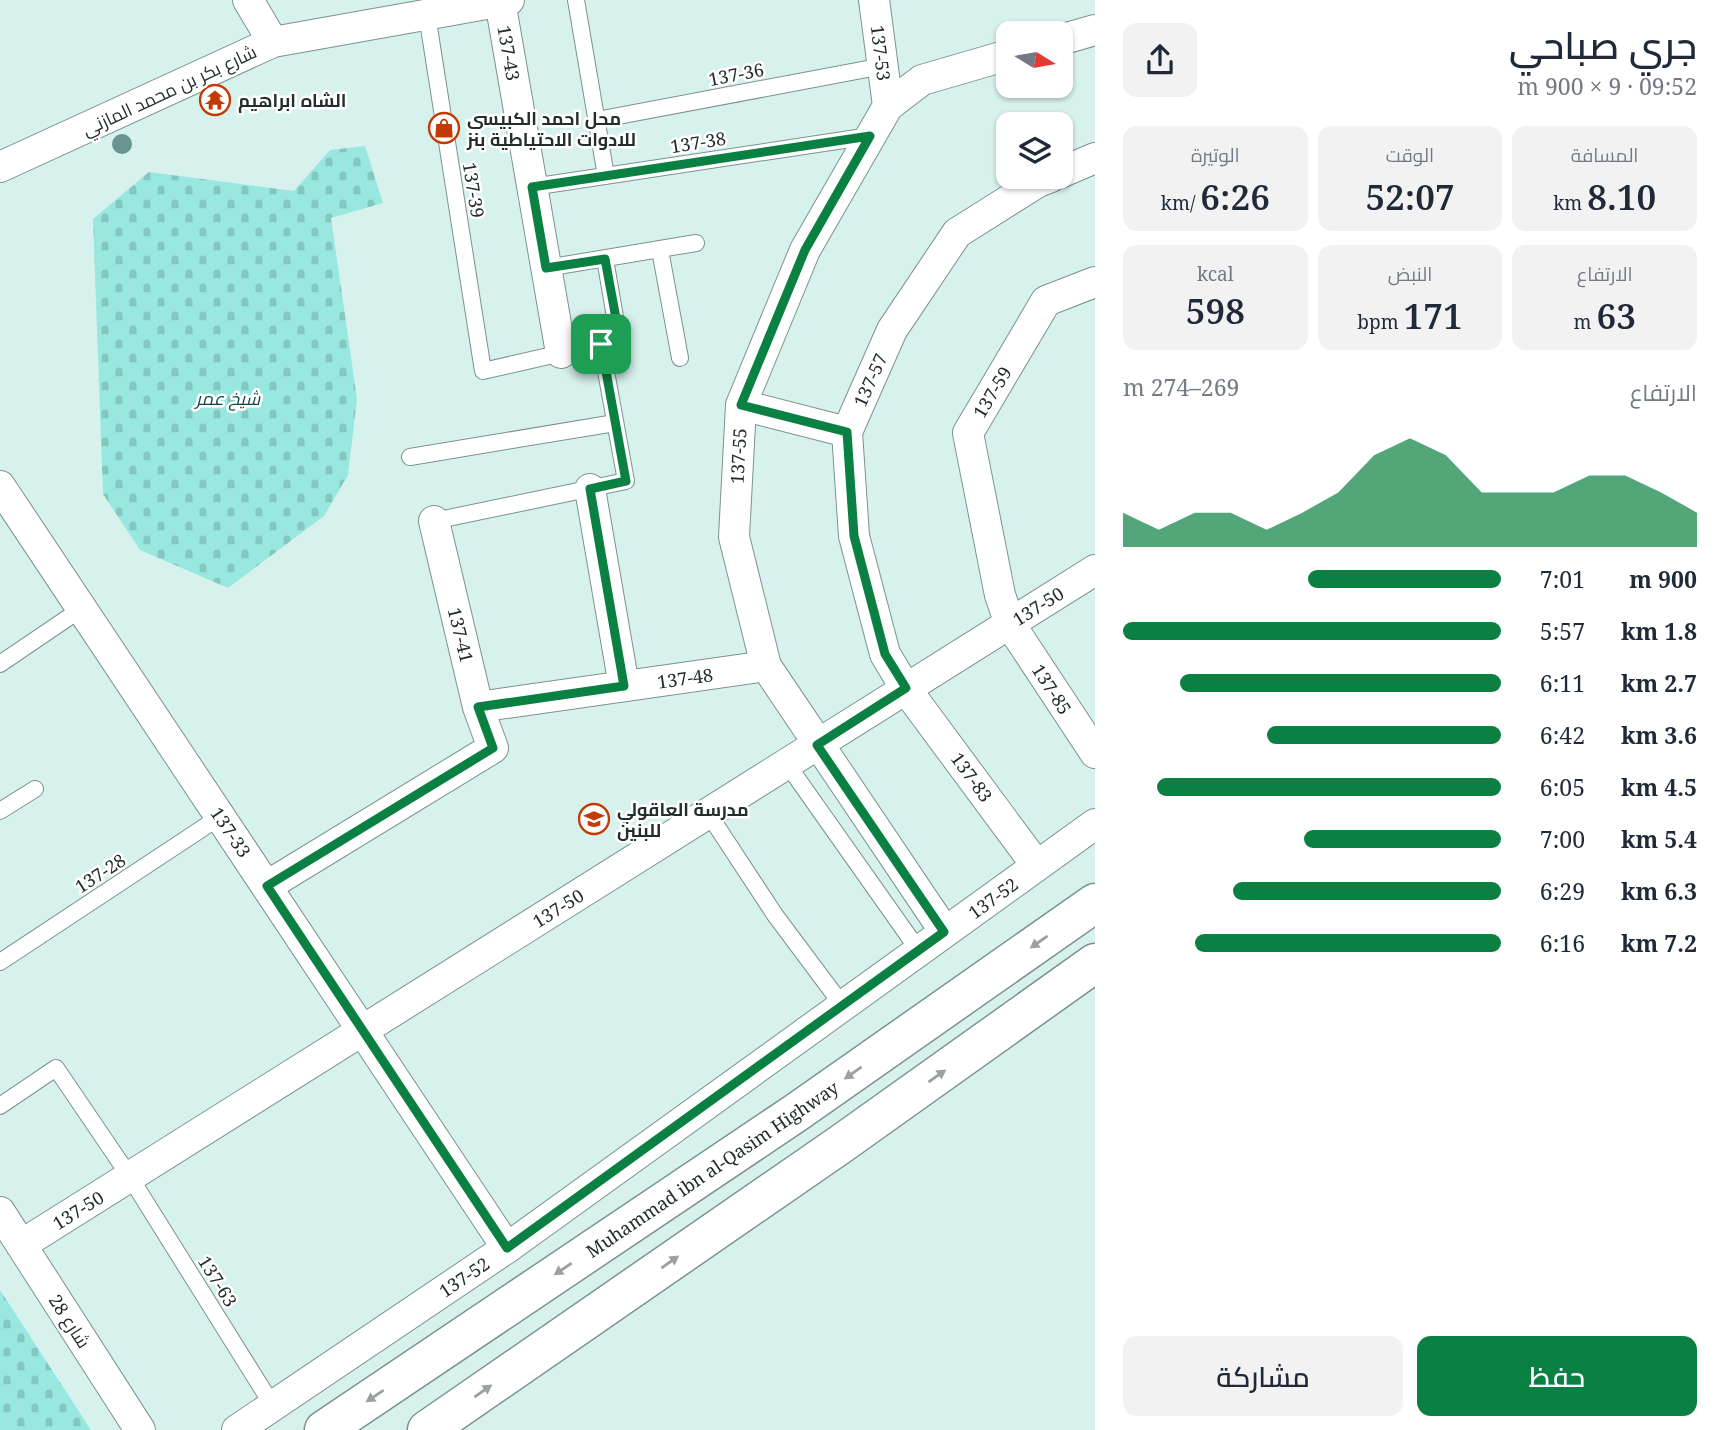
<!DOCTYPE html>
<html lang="ar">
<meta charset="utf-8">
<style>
body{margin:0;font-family:"Noto Serif",Cairo,serif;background:#f2f2f3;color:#1f2937;direction:rtl;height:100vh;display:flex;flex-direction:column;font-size:26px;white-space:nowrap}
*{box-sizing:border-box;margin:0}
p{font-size:23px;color:#747a83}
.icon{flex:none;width:38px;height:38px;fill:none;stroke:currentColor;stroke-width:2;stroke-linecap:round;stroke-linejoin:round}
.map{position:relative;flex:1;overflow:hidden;direction:ltr}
.panel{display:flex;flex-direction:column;background:#fff;width:630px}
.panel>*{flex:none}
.needle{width:46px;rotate:101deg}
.buttons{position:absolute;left:996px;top:21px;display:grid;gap:14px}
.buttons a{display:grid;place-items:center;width:77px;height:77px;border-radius:14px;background:#fff;box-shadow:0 2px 5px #0004;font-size:35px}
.pin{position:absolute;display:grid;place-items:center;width:60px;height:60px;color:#fff;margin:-30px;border-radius:14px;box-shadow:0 4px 10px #0006}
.round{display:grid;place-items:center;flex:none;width:74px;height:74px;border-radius:14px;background:#f2f2f3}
.head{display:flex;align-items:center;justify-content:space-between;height:119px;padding:0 28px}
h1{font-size:38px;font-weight:600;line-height:52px}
.figures{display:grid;grid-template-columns:repeat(3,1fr);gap:10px;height:119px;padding:7px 28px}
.figures div{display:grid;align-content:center;border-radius:14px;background:#f2f2f3;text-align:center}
.figures b{font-size:35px;font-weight:600}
.figures small{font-size:19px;font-weight:400}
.figures p{font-size:19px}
.chart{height:196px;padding:14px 28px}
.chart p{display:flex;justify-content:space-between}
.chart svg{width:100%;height:126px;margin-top:7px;fill:#0b8043;opacity:.7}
.button{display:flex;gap:14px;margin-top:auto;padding:14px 28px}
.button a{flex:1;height:80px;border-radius:14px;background:#0b8043;color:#fff;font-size:28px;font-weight:600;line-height:80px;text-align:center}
.button a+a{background:#f2f2f3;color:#1f2937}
ul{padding:0 28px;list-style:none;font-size:23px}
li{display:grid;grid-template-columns:112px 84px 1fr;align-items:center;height:52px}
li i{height:18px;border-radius:9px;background:#0b8043}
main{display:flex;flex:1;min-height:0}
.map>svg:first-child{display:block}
</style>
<main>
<section class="panel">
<div class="head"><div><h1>جري صباحي</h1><p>09:52 · 9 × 900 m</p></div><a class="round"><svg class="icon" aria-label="share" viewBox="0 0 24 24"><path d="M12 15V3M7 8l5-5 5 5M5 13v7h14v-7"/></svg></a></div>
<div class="figures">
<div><p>المسافة</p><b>8.10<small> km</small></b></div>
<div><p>الوقت</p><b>52:07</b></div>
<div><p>الوتيرة</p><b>6:26<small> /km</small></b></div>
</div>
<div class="figures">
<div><p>الارتفاع</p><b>63<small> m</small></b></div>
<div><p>النبض</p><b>171<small> bpm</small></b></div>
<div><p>kcal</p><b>598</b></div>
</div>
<div class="chart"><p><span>الارتفاع</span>269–274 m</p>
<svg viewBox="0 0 160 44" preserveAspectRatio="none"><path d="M0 44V32L10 38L20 32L30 32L40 38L50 32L60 25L70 12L80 6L90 12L100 25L110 25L120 25L130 19L140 19L150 25L160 32V44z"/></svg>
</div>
<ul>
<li><b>900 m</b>7:01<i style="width:51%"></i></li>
<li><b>1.8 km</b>5:57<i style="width:100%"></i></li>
<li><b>2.7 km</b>6:11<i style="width:85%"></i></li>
<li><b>3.6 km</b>6:42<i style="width:62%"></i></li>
<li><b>4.5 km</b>6:05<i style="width:91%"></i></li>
<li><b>5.4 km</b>7:00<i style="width:52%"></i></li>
<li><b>6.3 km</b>6:29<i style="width:71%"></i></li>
<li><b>7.2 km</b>6:16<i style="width:81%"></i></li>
</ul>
<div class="button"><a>حفظ</a><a>مشاركة</a></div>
</section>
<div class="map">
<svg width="1095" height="1430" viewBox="0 0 1095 1430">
<defs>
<pattern id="cemetery-stones" width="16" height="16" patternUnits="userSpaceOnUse" patternTransform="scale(1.75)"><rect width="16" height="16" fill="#98e8df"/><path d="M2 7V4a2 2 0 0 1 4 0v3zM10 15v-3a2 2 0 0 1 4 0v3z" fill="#83c7c0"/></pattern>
</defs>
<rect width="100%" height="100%" fill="#d7f1ed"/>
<path fill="url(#cemetery-stones)" d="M 365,146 L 383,203 L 331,218 L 357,399 L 348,475 L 324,516 L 228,588 L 140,550 L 103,494 L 93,219 L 149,172 L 294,191 L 330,150 Z
M 0,1290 L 91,1430 L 0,1430 Z"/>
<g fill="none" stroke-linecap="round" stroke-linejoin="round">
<g stroke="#7b9390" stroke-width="18">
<path id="lane" d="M 576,0 L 606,176
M 427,15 L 483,371 L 619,340 L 605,259
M 597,120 L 883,66
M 532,187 L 870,136
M 660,250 L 680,358
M 546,268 L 696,243
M 410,457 L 615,423
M 434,521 L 626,481 L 601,344
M 0,664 L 81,609
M 787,764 L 919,951
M 0,811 L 35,789
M 708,813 L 775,915 L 843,1006
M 0,962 L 221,816
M 0,1106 L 56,1068 L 130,1177 L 273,1406"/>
</g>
<g stroke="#7b9390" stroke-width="32">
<path id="street" d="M 248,0 L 273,42
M 874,0 L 888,106
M 500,1 L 561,353
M 1060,40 L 1095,30
M 0,167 L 273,42 L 509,0
M 1060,173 L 1095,158
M 1095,282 L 1046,301 L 968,433 L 1000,595 L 1010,624 L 1095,753
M 741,405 L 847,432
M 0,486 L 507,1248
M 590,489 L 624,686
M 478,707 L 766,666
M 1037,866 L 906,689 L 885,654 L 854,536 L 847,432 L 892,330 L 957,233 L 1038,182 L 1051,177
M 267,886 L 493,748 L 478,707 L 434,521
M 945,932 L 766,666 L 734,537 L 741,405 L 805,250 L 888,106 L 922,80 L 1008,55
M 0,1212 L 140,1430
M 21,1245 L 1095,570
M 237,1430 L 507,1248 L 1095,824"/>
</g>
<g stroke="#7b9390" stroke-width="41">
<path id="highway" d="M 324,1430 L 797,1112 L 1095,903
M 427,1430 L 841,1144 L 1095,963"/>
</g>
<use href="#lane" stroke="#fff" stroke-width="16"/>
<use href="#street" stroke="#fff" stroke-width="30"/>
<use href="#highway" stroke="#fff" stroke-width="38"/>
</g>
<circle fill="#6a9490" cx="122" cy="144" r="10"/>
<defs><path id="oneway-solid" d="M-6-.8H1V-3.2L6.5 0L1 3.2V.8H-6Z" transform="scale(1.75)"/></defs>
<g fill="#9ca0a0">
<use href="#oneway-solid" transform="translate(1039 942) rotate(145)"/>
<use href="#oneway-solid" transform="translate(853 1073) rotate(145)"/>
<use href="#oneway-solid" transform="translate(937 1076) rotate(-35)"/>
<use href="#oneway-solid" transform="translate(670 1262) rotate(-35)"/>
<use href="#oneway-solid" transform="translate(563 1269) rotate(146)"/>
<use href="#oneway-solid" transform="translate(483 1391) rotate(-35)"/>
<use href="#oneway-solid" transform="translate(375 1396) rotate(146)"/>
</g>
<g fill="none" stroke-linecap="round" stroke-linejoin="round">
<g stroke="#fff" stroke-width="14">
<path id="route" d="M 870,136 L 805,250 L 741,405 L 847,432 L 854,536 L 885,654 L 906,688 L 817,745 L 944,932 L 507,1248 L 267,886 L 493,748 L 478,707 L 624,686 L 590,489 L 626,481 L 601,344 L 620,340 L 605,259 L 546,268 L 532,187 Z"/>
</g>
<use href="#route" stroke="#0b8043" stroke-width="9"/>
</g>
<defs>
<g id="temple-ring" transform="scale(1.575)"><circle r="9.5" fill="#fff" stroke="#c33b04" stroke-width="1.5"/><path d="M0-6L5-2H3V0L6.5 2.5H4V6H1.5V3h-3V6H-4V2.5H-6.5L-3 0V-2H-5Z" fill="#c33b04"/></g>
<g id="shop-ring" transform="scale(1.575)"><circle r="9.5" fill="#fff" stroke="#c33b04" stroke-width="1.5"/><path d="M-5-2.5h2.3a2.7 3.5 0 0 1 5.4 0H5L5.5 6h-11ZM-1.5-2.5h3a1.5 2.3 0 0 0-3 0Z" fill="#c33b04"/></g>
<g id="school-ring" transform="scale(1.575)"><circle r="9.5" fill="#fff" stroke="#c33b04" stroke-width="1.5"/><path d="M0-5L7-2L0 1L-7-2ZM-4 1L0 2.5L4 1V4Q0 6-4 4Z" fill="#c33b04"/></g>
</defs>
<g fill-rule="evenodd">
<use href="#temple-ring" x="215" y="100"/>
<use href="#shop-ring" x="444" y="128"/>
<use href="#school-ring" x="594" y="819"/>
</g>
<g text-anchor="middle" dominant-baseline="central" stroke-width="5" stroke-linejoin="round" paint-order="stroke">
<g font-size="18" fill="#232d2b" stroke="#fff">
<text transform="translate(509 53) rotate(80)">137-43</text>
<text transform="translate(881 53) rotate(83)">137-53</text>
<text transform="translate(736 74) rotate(-11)">137-36</text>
<text transform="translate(169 90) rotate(-25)">شارع بكر بن محمد المازني</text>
<text transform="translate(698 142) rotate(-9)">137-38</text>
<text transform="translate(474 190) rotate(81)">137-39</text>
<text transform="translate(870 380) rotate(-66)">137-57</text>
<text transform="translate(992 392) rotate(-59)">137-59</text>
<text transform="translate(738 456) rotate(-87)">137-55</text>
<text transform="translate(1038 606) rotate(-32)">137-50</text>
<text transform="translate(461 635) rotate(76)">137-41</text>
<text transform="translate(685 678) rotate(-8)">137-48</text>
<text transform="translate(1052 689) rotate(57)">137-85</text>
<text transform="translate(972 777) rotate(54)">137-83</text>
<text transform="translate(231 832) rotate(56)">137-33</text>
<text transform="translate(100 873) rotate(-33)">137-28</text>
<text transform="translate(993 898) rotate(-36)">137-52</text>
<text transform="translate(558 908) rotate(-32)">137-50</text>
<text transform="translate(712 1169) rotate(-34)">Muhammad ibn al-Qasim Highway</text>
<text transform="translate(78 1210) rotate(-32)">137-50</text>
<text transform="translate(464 1277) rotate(-34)">137-52</text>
<text transform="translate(218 1281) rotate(58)">137-63</text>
<text transform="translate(70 1321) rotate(57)">شارع 28</text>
</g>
<g font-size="18" font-weight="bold" fill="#232d2b" stroke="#fff" text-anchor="start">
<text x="238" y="100">الشاه ابراهيم</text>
<text x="467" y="118">محل احمد الكبيسي<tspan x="467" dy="21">للادوات الاحتياطية بنز</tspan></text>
<text x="617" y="809">مدرسة العاقولي<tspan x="617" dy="21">للبنين</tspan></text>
</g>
<g font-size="18" font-style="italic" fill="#104843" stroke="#fff">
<text x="228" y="398">شيخ عمر</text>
</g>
</g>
</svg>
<div class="buttons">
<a><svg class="needle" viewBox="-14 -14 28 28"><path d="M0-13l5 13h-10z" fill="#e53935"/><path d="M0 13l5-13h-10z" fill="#747a83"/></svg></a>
<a><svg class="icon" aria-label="layers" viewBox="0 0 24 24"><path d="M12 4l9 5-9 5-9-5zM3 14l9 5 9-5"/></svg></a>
</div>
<div class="pin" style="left:601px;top:344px;background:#1e9e55"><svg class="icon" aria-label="arrive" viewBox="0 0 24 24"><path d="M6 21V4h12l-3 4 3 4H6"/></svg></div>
</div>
</main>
